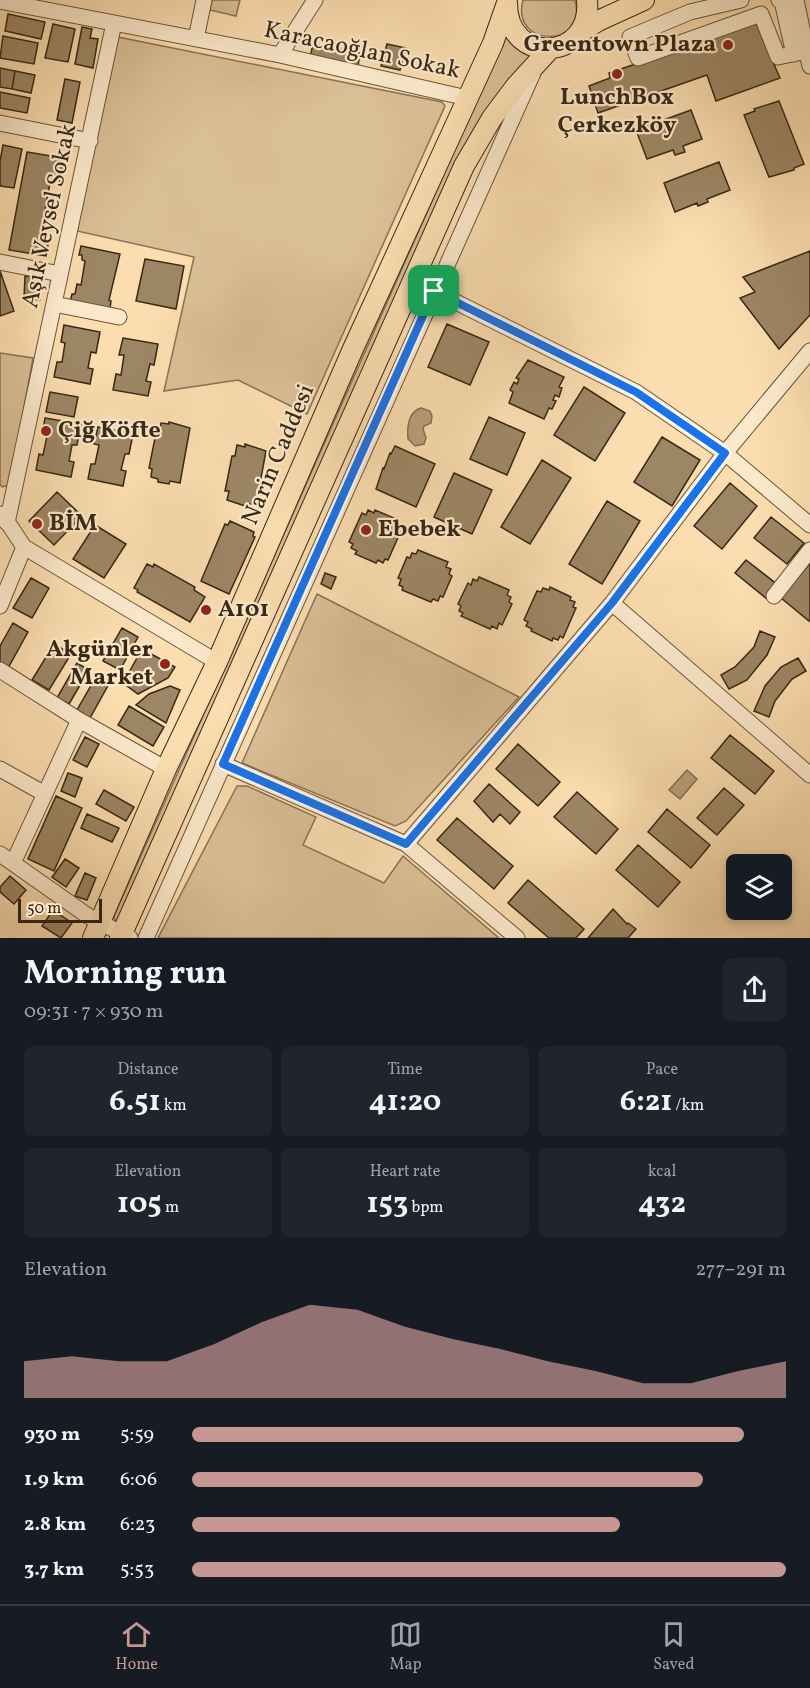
<!DOCTYPE html>
<meta charset="utf-8">
<style>
body{margin:0;font-family:Vollkorn,serif;background:#20242c;color:#f1f3f6;height:100vh;display:flex;flex-direction:column;font-size:22px;white-space:nowrap}
*{box-sizing:border-box;margin:0}
p{font-size:20px;color:#9ea1a6}
.icon{flex:none;width:33px;height:33px;fill:none;stroke:currentColor;stroke-width:2;stroke-linecap:round;stroke-linejoin:round}
.map{position:relative;height:938px;overflow:hidden}
.drawer{display:flex;flex-direction:column;background:#171b24;flex:1}
.drawer>*{flex:none}
.tools{position:absolute;left:726px;top:854px;display:grid;gap:12px}
.tools a{display:grid;place-items:center;width:66px;height:66px;border-radius:9px;background:#171b24;box-shadow:0 3px 9px #0003;font-size:30px}
.scale{position:absolute;left:18px;bottom:15px;width:84px;box-sizing:border-box;padding-left:6px;border:3px solid #382814;border-top:0;font-size:16px;line-height:21px;white-space:nowrap;color:#382814;-webkit-text-stroke:4px #fce9cc;paint-order:stroke}
.pin{position:absolute;display:grid;place-items:center;width:51px;height:51px;color:#fff;margin:-26px;border-radius:12px;box-shadow:0 3px 9px #0006}
.round{display:grid;place-items:center;flex:none;width:63px;height:63px;border-radius:9px;background:#20242c}
.overview{display:flex;align-items:center;justify-content:space-between;height:102px;padding:0 24px}
h1{font-size:33px;font-weight:700;line-height:45px}
.figures{display:grid;grid-template-columns:repeat(3,1fr);gap:9px;height:102px;padding:6px 24px}
.figures div{display:grid;align-content:center;border-radius:9px;background:#20242c;text-align:center}
.figures b{font-size:30px;font-weight:700}
.figures small{font-size:16px;font-weight:400}
.figures p{font-size:16px}
.chart{height:168px;padding:12px 24px}
.chart p{display:flex;justify-content:space-between}
.chart svg{width:100%;height:108px;margin-top:6px;fill:#c59692;opacity:.7}
ul{padding:0 24px;list-style:none;font-size:20px}
li{display:grid;grid-template-columns:96px 72px 1fr;align-items:center;height:45px}
li i{height:15px;border-radius:8px;background:#c59692}
.tab-bar{display:flex;justify-content:space-around;align-items:center;height:84px;border-top:2px solid #363941;background:#171b24;font-size:16px;color:#9ea1a6}
.tab-bar a{display:grid;justify-items:center;gap:3px}
.tab-bar .current{color:#c59692}
.map>svg:first-child{display:block}
</style>
<div class="map">
<svg width="810" height="938" viewBox="0 0 810 938">
<rect width="100%" height="100%" fill="#fbddb0"/>
<filter id="stains"><feTurbulence type="fractalNoise" baseFrequency=".00333" numOctaves="4"/><feColorMatrix values="0 0 0 0 .2 0 0 0 0 .09 0 0 0 0 .02 0 0 0 .5 -.17"/></filter>
<radialGradient id="worn" r=".72"><stop offset=".6" stop-color="#630" stop-opacity="0"/><stop offset="1" stop-color="#630" stop-opacity=".3"/></radialGradient>
<path fill="#dabe95" stroke="#897354" stroke-width="1.5" d="M 212,0 L 240,0 L 236,16 L 210,10 Z
M 523,0 L 575,0 C 588,49 510,48 523,0 Z
M 506,35 L 534,54 L 481,118 L 470,136 L 118,922 L 115,921 L 114,916 Z
M 118,37 L 442,102 L 445,106 L 307,414 L 238,380 L 164,391 L 194,257 L 77,231 Z
M 0,353 L 33,358 L 10,485 L 2,487 L 0,484 Z
M 317,594 L 519,697 L 406,821 L 395,826 L 242,763 Z
M 237,786 L 247,786 L 316,817 L 303,845 L 384,883 L 403,856 L 499,938 L 158,938 Z"/>
<path fill="#b99f7b" stroke="#856f52" stroke-width="1.5" d="M 421,408 L 430,411 L 432,416 L 431,423 L 424,426 L 423,429 L 426,438 L 424,444 L 415,446 L 408,439 C 407,427 408,412 421,408 Z
M 687,770 L 697,779 L 680,799 L 669,790 Z"/>
<path fill="#9d8665" stroke="#382814" stroke-width="1.5" d="M 8,14 L 45,22 L 41,39 L 5,31 Z
M 756,23 L 780,78 L 716,101 L 707,75 L 598,113 L 589,86 L 610,78 L 609,73 Z
M 53,24 L 75,29 L 68,62 L 45,58 Z
M 82,27 L 92,29 L 90,38 L 98,39 L 93,68 L 75,64 Z
M 3,36 L 38,43 L 34,64 L 0,58 Z
M 313,44 L 360,53 L 358,66 L 310,57 Z
M 387,44 L 406,48 L 400,70 L 381,66 Z
M 0,68 L 15,71 L 12,89 L 0,87 Z
M 15,71 L 35,75 L 31,93 L 12,89 Z
M 65,79 L 80,82 L 72,123 L 57,120 Z
M 0,92 L 30,98 L 27,113 L 0,108 Z
M 779,101 L 804,164 L 794,168 L 794,170 L 769,177 L 744,115 L 755,111 L 754,109 Z
M 691,110 L 702,139 L 683,146 L 685,152 L 675,155 L 673,150 L 647,159 L 636,130 Z
M 3,145 L 22,149 L 14,188 L 0,186 L 0,161 Z
M 27,152 L 64,158 L 59,184 L 50,183 L 41,232 L 50,233 L 46,256 L 9,250 Z
M 719,162 L 730,190 L 707,199 L 708,202 L 698,206 L 697,203 L 675,212 L 664,183 Z
M 81,246 L 120,254 L 109,300 L 111,301 L 110,309 L 70,302 L 72,294 L 75,294 L 77,284 L 81,285 L 85,261 L 82,260 L 82,255 L 79,255 Z
M 810,251 L 810,315 L 779,349 L 740,298 L 755,292 L 743,277 Z
M 145,259 L 184,266 L 176,309 L 136,301 Z
M 0,271 L 14,311 L 0,316 Z
M 25,276 L 41,277 L 40,300 L 24,298 Z
M 447,324 L 489,342 L 470,385 L 428,367 Z
M 64,325 L 100,332 L 96,353 L 91,352 L 88,368 L 93,369 L 90,384 L 54,377 L 57,362 L 62,362 L 65,343 L 61,342 Z
M 123,338 L 158,344 L 154,365 L 150,364 L 146,381 L 151,382 L 148,396 L 113,390 L 116,374 L 121,375 L 124,355 L 119,355 Z
M 528,360 L 564,377 L 559,387 L 562,388 L 559,397 L 555,395 L 553,400 L 556,401 L 552,409 L 549,408 L 544,419 L 509,403 L 513,392 L 510,390 L 514,382 L 517,384 L 519,379 L 516,378 Z
M 584,387 L 625,413 L 595,461 L 554,435 Z
M 50,392 L 78,397 L 74,417 L 46,412 Z
M 489,417 L 525,433 L 507,475 L 470,459 Z
M 45,418 L 81,424 L 77,445 L 72,445 L 69,461 L 74,462 L 71,477 L 36,470 L 39,454 L 43,455 L 47,436 L 42,435 Z
M 169,422 L 190,428 L 180,483 L 170,481 L 169,484 L 158,482 L 158,479 L 151,477 L 152,469 L 149,468 L 156,433 L 159,434 L 161,423 L 169,424 Z
M 98,427 L 133,434 L 129,454 L 125,454 L 121,470 L 126,471 L 123,486 L 88,479 L 91,464 L 95,464 L 99,445 L 94,444 Z
M 662,437 L 700,460 L 672,506 L 634,482 Z
M 245,444 L 266,451 L 256,505 L 246,503 L 245,506 L 227,500 L 229,491 L 225,491 L 232,456 L 235,456 L 237,445 L 245,447 Z
M 395,446 L 435,464 L 416,507 L 376,489 L 383,468 L 384,469 L 390,453 L 391,454 Z
M 542,460 L 571,478 L 530,544 L 501,527 Z
M 454,473 L 492,490 L 472,534 L 434,517 Z
M 730,483 L 757,506 L 722,549 L 694,526 Z
M 57,492 L 82,516 L 54,545 L 29,521 Z
M 607,501 L 640,521 L 602,584 L 569,564 Z
M 368,510 L 374,513 L 375,510 L 396,519 L 395,522 L 400,525 L 398,529 L 401,531 L 388,560 L 385,559 L 383,563 L 378,560 L 376,563 L 355,554 L 357,551 L 351,548 L 353,544 L 349,542 L 362,513 L 366,515 Z
M 771,517 L 804,543 L 787,564 L 754,538 Z
M 230,521 L 254,532 L 253,536 L 255,537 L 229,594 L 201,581 L 225,524 L 228,525 Z
M 95,525 L 126,544 L 104,578 L 73,559 Z
M 418,550 L 448,562 L 446,567 L 451,569 L 449,574 L 452,576 L 443,597 L 440,596 L 438,601 L 433,599 L 431,602 L 402,590 L 403,587 L 399,585 L 401,579 L 398,578 L 407,557 L 410,558 L 412,553 L 416,554 Z
M 746,560 L 778,585 L 767,599 L 735,573 Z
M 810,563 L 810,619 L 809,621 L 781,598 Z
M 147,564 L 153,567 L 154,564 L 195,587 L 194,590 L 205,597 L 190,622 L 137,592 L 138,590 L 134,588 Z
M 325,573 L 336,577 L 331,589 L 321,584 Z
M 479,577 L 509,590 L 507,595 L 511,597 L 509,602 L 512,604 L 502,625 L 499,623 L 497,629 L 492,626 L 490,629 L 461,616 L 463,613 L 459,611 L 461,606 L 458,604 L 468,583 L 471,585 L 473,579 L 477,581 Z
M 31,578 L 49,588 L 32,618 L 13,608 Z
M 550,587 L 571,597 L 570,600 L 575,602 L 573,607 L 576,608 L 563,638 L 560,636 L 558,640 L 553,638 L 552,641 L 531,631 L 532,629 L 526,626 L 528,622 L 524,620 L 537,591 L 541,592 L 543,588 L 549,590 Z
M 13,623 L 28,632 L 8,668 L 0,664 L 0,646 Z
M 122,628 L 138,637 L 120,670 L 103,661 Z
M 760,631 L 775,637 L 767,655 L 747,680 L 729,689 L 721,675 L 735,667 L 754,647 Z
M 54,644 L 71,654 L 49,690 L 32,680 Z
M 142,649 L 175,667 L 168,678 L 138,694 L 123,683 Z
M 798,658 L 806,671 L 792,679 L 775,701 L 769,717 L 754,711 L 765,686 L 781,667 Z
M 77,663 L 89,670 L 69,704 L 57,698 Z
M 97,675 L 110,682 L 90,718 L 77,710 Z
M 170,686 L 180,690 L 166,723 L 136,705 L 149,694 Z
M 129,706 L 164,727 L 153,746 L 118,725 Z
M 730,735 L 774,771 L 755,794 L 711,758 Z
M 85,737 L 99,744 L 87,767 L 73,760 Z
M 518,744 L 560,782 L 538,806 L 496,769 Z
M 68,773 L 82,778 L 75,797 L 61,791 Z
M 489,784 L 520,812 L 510,824 L 500,814 L 493,822 L 474,801 Z
M 724,788 L 744,805 L 717,835 L 697,818 Z
M 104,790 L 134,807 L 126,821 L 96,804 Z
M 577,792 L 618,829 L 596,854 L 554,817 Z
M 56,796 L 82,808 L 54,871 L 28,859 Z
M 667,809 L 710,845 L 691,868 L 648,832 Z
M 87,814 L 119,828 L 112,842 L 81,828 Z
M 457,818 L 513,866 L 494,889 L 437,840 Z
M 638,845 L 680,882 L 658,907 L 616,870 Z
M 65,859 L 79,868 L 66,887 L 52,877 Z
M 85,873 L 96,878 L 87,900 L 75,896 Z
M 10,876 L 26,890 L 14,904 L 0,892 L 0,887 Z
M 528,880 L 584,929 L 576,938 L 549,938 L 508,903 Z
M 613,909 L 627,924 L 628,923 L 636,929 L 628,938 L 588,938 Z
M 53,910 L 72,923 L 61,938 L 42,926 Z"/>
<g fill="none" stroke-linecap="round" stroke-linejoin="round">
<g stroke="#69553b" stroke-width="17">
<path id="minor" d="M 741,0 L 690,12 L 630,37 L 638,58 L 761,14 L 778,57 L 807,51
M 779,0 L 782,1 L 794,54
M 796,0 L 810,66
M 0,1 L 280,55 L 467,98
M 196,39 L 204,0
M 280,55 L 315,0
M 0,123 L 90,141
M 0,262 L 60,274
M 434,291 L 636,392 L 725,453 L 810,525
M 54,304 L 119,317
M 2,514 L 24,547 L 217,662
M 7,523 L 114,23
M 774,596 L 810,550
M 612,603 L 725,453 L 810,351
M 0,606 L 24,547
M 0,670 L 79,720 L 166,769
M 223,764 L 406,844 L 517,938
M 0,769 L 45,794
M 406,844 L 612,603 L 810,775
M 0,854 L 88,916 L 130,938
M 13,863 L 79,720
M 146,938 L 533,73"/>
</g>
<g stroke="#382814" stroke-width="22">
<path id="major" d="M 507,3 C 507,67 593,61 587,0
M 579,33 L 598,21 L 644,0
M 93,938 L 166,769 L 217,662 L 352,351 L 493,43 L 507,3
M 120,938 L 464,166 L 492,118 L 516,86 L 550,49"/>
</g>
<use href="#minor" stroke="#fce9cc" stroke-width="15"/>
<use href="#major" stroke="#fbddb0" stroke-width="20"/>
</g>
<g fill="none" stroke-linecap="round" stroke-linejoin="round">
<g stroke="#fff" stroke-width="12">
<path id="route" d="M 434,291 L 636,392 L 725,453 L 612,603 L 406,844 L 223,764 Z"/>
</g>
<use href="#route" stroke="#1a73e8" stroke-width="8"/>
</g>
<g fill="#8f2418" stroke="#fce9cc" stroke-width="2">
<circle cx="728" cy="45" r="6"/>
<circle cx="617" cy="74" r="6"/>
<circle cx="46" cy="431" r="6"/>
<circle cx="37" cy="524" r="6"/>
<circle cx="366" cy="530" r="6"/>
<circle cx="206" cy="610" r="6"/>
<circle cx="165" cy="664" r="6"/>
</g>
<g text-anchor="middle" dominant-baseline="central" stroke-width="4.5" stroke-linejoin="round" paint-order="stroke">
<g font-size="24" font-weight="bold" fill="#382814" stroke="#fce9cc" text-anchor="start">
<text x="716" y="45" text-anchor="end">Greentown Plaza</text>
<text x="617" y="98" text-anchor="middle">LunchBox<tspan x="617" dy="28">Çerkezköy</tspan></text>
<text x="58" y="431">Çiğ Köfte</text>
<text x="49" y="524">BİM</text>
<text x="378" y="530">Ebebek</text>
<text x="218" y="610">A101</text>
<text x="153" y="650" text-anchor="end">Akgünler<tspan x="153" dy="28">Market</tspan></text>
</g>
<g font-size="24" fill="#382814" stroke="#fce9cc">
<text transform="translate(362 51) rotate(12)">Karacaoğlan Sokak</text>
<text transform="translate(50 216) rotate(-78)">Aşık Veysel Sokak</text>
<text transform="translate(279 455) rotate(-67)">Narin Caddesi</text>
</g>
</g>
<rect width="100%" height="100%" filter="url(#stains)"/>
<rect width="100%" height="100%" fill="url(#worn)"/>
</svg>
<div class="tools">
<a><svg class="icon" aria-label="layers" viewBox="0 0 24 24"><path d="M12 4l9 5-9 5-9-5zM3 14l9 5 9-5"/></svg></a>
</div>
<div class="scale">50 m</div>
<div class="pin" style="left:434px;top:291px;background:#1e9e55"><svg class="icon" aria-label="arrive" viewBox="0 0 24 24"><path d="M6 21V4h12l-3 4 3 4H6"/></svg></div>
</div>
<section class="drawer">
<div class="overview"><div><h1>Morning run</h1><p>09:31 · 7 × 930 m</p></div><a class="round"><svg class="icon" aria-label="share" viewBox="0 0 24 24"><path d="M12 15V3M7 8l5-5 5 5M5 13v7h14v-7"/></svg></a></div>
<div class="figures">
<div><p>Distance</p><b>6.51<small> km</small></b></div>
<div><p>Time</p><b>41:20</b></div>
<div><p>Pace</p><b>6:21<small> /km</small></b></div>
</div>
<div class="figures">
<div><p>Elevation</p><b>105<small> m</small></b></div>
<div><p>Heart rate</p><b>153<small> bpm</small></b></div>
<div><p>kcal</p><b>432</b></div>
</div>
<div class="chart"><p><span>Elevation</span>277–291 m</p>
<svg viewBox="0 0 160 44" preserveAspectRatio="none"><path d="M0 44V29L10 27L20 29L30 29L40 22L50 13L60 6L70 8L80 15L90 20L100 24L110 29L120 33L130 38L140 38L150 33L160 29V44z"/></svg>
</div>
<ul>
<li><b>930 m</b>5:59<i style="width:93%"></i></li>
<li><b>1.9 km</b>6:06<i style="width:86%"></i></li>
<li><b>2.8 km</b>6:23<i style="width:72%"></i></li>
<li><b>3.7 km</b>5:53<i style="width:100%"></i></li>
</ul>
</section>
<nav class="tab-bar">
<a class="current"><svg class="icon" aria-label="home" viewBox="0 0 24 24"><path d="M3 11l9-7 9 7M6 9v11h12V9"/></svg>Home</a>
<a><svg class="icon" aria-label="map" viewBox="0 0 24 24"><path d="M3 6l6-2 6 2 6-2v14l-6 2-6-2-6 2zM9 4v14M15 6v14"/></svg>Map</a>
<a><svg class="icon" aria-label="saved" viewBox="0 0 24 24"><path d="M7 4h10v16l-5-4-5 4z"/></svg>Saved</a>
</nav>
